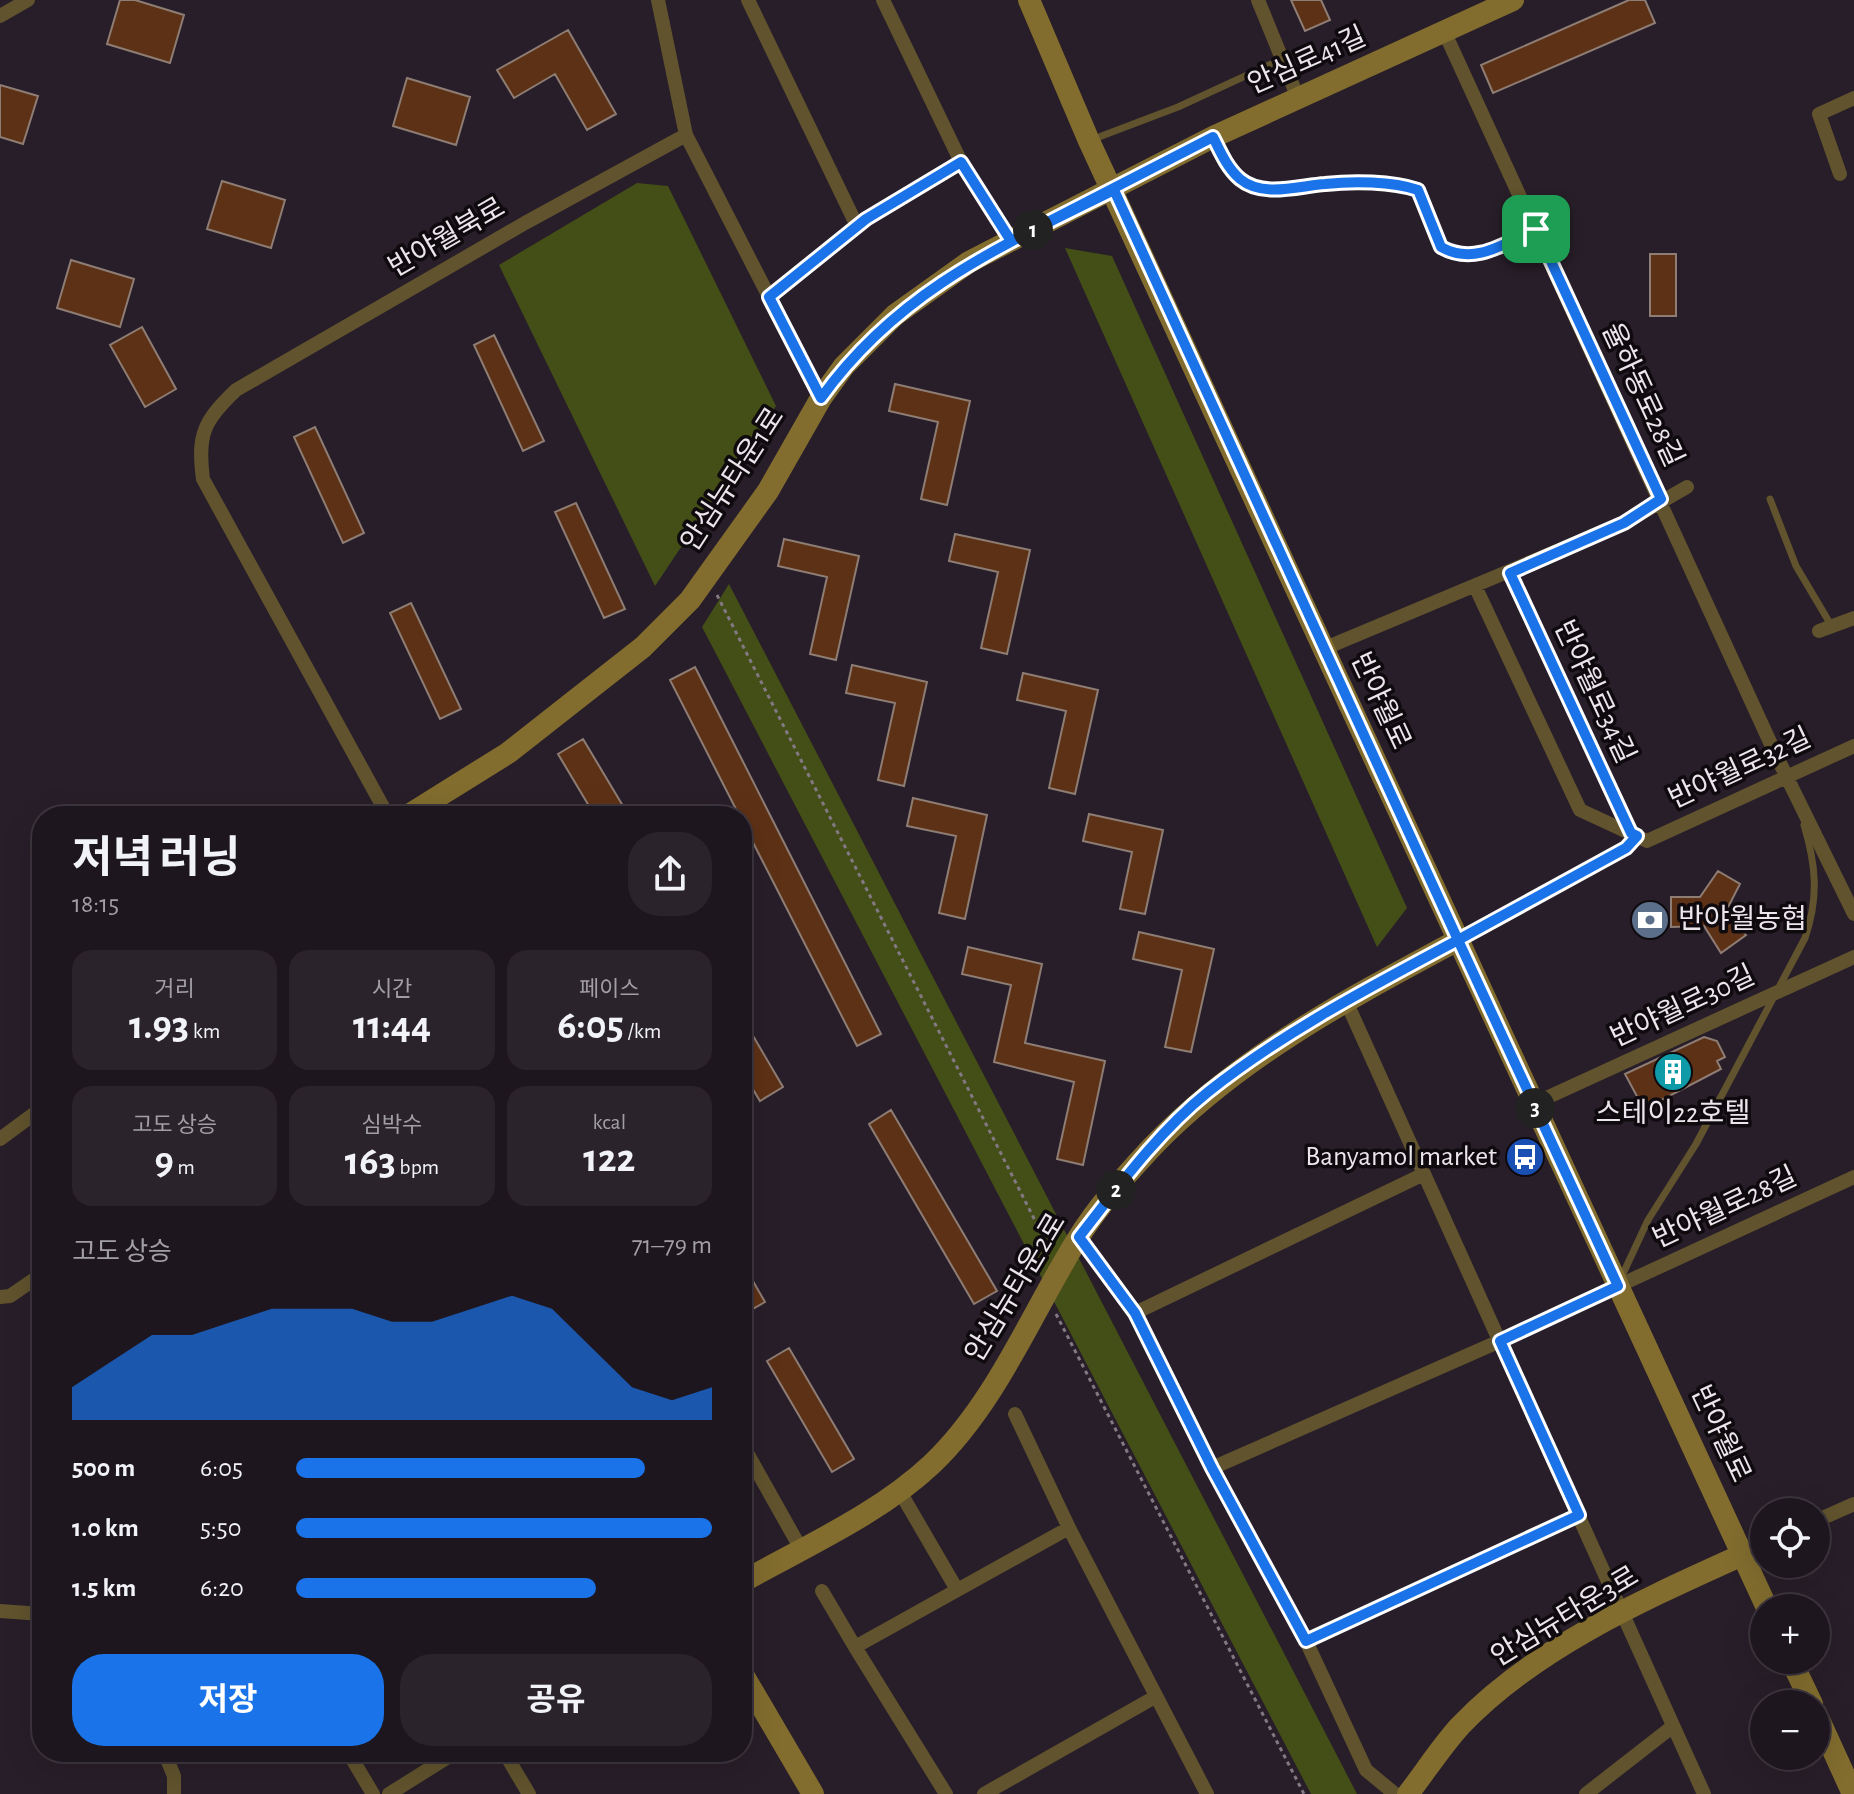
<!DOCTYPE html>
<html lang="ko">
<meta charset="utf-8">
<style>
body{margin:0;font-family:"Alegreya Sans","Noto Sans KR",sans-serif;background:#2b232c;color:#f1f3f6;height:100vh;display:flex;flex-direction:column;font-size:30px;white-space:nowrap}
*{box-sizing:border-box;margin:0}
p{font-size:26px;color:#a19fa4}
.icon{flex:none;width:44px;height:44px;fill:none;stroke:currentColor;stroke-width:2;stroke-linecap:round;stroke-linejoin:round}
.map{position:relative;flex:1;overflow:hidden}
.side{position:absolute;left:32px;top:806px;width:720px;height:956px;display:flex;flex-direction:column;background:#1e161f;border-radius:32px;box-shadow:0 8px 32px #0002,0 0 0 2px #3c353d}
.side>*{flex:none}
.fabs{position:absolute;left:1750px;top:1498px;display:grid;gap:16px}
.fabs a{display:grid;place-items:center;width:80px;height:80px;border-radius:50%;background:#1e161f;box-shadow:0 8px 32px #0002,0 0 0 2px #3c353d;font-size:40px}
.pin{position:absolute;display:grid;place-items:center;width:68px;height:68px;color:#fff;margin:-34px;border-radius:16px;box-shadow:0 4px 12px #0006}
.km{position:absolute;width:40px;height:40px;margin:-20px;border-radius:50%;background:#222;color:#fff;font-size:22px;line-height:40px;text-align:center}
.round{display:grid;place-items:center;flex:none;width:84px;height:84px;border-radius:32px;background:#2b232c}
.headline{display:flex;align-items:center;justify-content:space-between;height:136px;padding:0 40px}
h1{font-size:44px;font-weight:700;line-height:60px}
.metrics{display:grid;grid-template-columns:repeat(3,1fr);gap:12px;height:136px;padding:8px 40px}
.metrics div{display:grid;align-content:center;border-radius:20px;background:#2b232c;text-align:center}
.metrics b{font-size:40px;font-weight:700}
.metrics small{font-size:22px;font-weight:400}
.metrics p{font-size:22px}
.chart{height:224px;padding:16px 40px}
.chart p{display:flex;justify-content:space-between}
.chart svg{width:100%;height:144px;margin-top:8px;fill:#1a73e8;opacity:.7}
.cta{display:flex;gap:16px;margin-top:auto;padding:16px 40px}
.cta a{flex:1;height:92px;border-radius:32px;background:#1a73e8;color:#fff;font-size:32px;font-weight:700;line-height:92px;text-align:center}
.cta a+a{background:#2b232c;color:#f1f3f6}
ul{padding:0 40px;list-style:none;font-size:26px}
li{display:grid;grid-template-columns:128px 96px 1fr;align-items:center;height:60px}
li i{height:20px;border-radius:10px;background:#1a73e8}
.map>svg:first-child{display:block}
</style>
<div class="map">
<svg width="1854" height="1794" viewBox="0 0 1854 1794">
<rect width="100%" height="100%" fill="#281e29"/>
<path fill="#444e17" d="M 637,183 L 668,186 L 776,406 L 655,586 L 499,265 Z
M 1065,248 L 1112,256 L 1407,908 L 1377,947 Z
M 729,584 L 1357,1794 L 1311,1794 L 702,627 Z"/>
<path fill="#5d3115" stroke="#8e7d74" stroke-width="2" d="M 120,0 L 135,0 L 184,15 L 170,63 L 107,44 Z
M 1291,0 L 1321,0 L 1330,20 L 1305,31 Z
M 1629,0 L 1645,0 L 1655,23 L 1493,93 L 1481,65 Z
M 568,30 L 616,114 L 587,130 L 555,74 L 514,98 L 497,70 Z
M 407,78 L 470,97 L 456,145 L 393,126 Z
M 0,85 L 38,96 L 23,144 L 0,137 Z
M 222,181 L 285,200 L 271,248 L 207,229 Z
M 1650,254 L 1676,254 L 1676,316 L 1650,316 Z
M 71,260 L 134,279 L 120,327 L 57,308 Z
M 142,327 L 176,389 L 145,407 L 110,345 Z
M 494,335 L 544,441 L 523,451 L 474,345 Z
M 895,384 L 970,401 L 947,505 L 921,499 L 938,422 L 889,411 Z
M 315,427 L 364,533 L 343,543 L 294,437 Z
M 576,503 L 625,609 L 604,618 L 555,512 Z
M 955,534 L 1030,550 L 1007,654 L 981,648 L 998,572 L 949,561 Z
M 784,539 L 859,556 L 836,660 L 810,654 L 827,577 L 778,566 Z
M 411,603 L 461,709 L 440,719 L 390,613 Z
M 852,665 L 927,682 L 904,786 L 878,780 L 895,703 L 846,693 Z
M 695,667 L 881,1034 L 857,1046 L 670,680 Z
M 1023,673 L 1098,690 L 1075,794 L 1049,788 L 1066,711 L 1017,700 Z
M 583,739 L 629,816 L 595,816 L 558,754 Z
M 913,798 L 987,815 L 965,919 L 939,913 L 956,836 L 907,826 Z
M 1089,814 L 1163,830 L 1145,914 L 1120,909 L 1132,852 L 1083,841 Z
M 1718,871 L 1740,884 L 1726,911 L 1746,935 L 1721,953 L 1704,926 L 1671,927 L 1671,897 L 1700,897 Z
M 1139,932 L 1214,949 L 1191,1052 L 1165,1047 L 1182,970 L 1133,959 Z
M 968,947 L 1042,964 L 1025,1043 L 1105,1061 L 1083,1165 L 1057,1159 L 1074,1082 L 994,1062 L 1011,985 L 962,974 Z
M 742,1017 L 783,1087 L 760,1101 L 742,1071 Z
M 1704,1037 L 1717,1041 L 1725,1057 L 1717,1061 L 1721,1069 L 1652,1105 L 1640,1102 L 1625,1074 Z
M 891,1110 L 997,1291 L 974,1304 L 869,1124 Z
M 742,1262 L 765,1302 L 742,1315 Z
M 789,1348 L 854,1459 L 832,1472 L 767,1361 Z"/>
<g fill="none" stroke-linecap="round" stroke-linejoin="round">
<path stroke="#827982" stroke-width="3" stroke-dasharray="4 4" stroke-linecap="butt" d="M 969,175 L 999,223
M 717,595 L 1049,1248
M 1056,1314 L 1304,1794
M 1515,1334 L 1602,1293"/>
<path stroke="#60532d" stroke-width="7" d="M 1214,139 C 1221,153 1227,169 1241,180 C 1264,198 1299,186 1325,184 C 1353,181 1391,181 1418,190 L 1441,247 C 1474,266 1505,243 1536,229
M 1091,140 L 1178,107 L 1282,59
M 1770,499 L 1796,566 L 1831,625
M 1621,1278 L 1648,1220 L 1696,1144 L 1805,938 C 1819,897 1816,865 1804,825"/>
<path stroke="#60532d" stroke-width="14" d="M 658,0 L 686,135 L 821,398
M 748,0 L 857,226
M 1258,0 L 1298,98
M 0,16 L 28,0
M 1444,31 L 1775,753 L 1854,914
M 1840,174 L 1819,114 L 1854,98
M 769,297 L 866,219 L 961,162 L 883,0
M 1510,573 L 1631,833
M 1475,586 L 1580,810 L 1647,841 L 1854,746
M 1819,631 L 1854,618
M 1323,649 L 1624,523 L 1687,487
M 388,816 L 203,479 C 197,434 204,421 236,390 L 525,223 L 686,135
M 1458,940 L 1626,848 L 1637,836
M 1346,1001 L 1704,1794
M 1533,1104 L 1854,957
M 0,1139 L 42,1108
M 1079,1237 L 1135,1313 L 1212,1468 L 1306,1641 L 1366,1770 L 1395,1794
M 1618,1286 L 1854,1177
M 0,1297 L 10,1296 L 42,1274
M 1135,1313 L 1424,1174
M 1015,1414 L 1069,1528
M 742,1444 L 801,1549
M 1212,1468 L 1500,1341
M 899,1490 L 956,1588
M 1816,1521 L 1854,1504
M 1742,1555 L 1764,1545
M 822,1591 L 855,1647
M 0,1611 L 42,1614
M 1306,1641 L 1579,1515
M 164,1752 L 174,1776 L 174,1794
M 348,1752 L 373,1794
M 504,1752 L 529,1794
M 389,1794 L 456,1752
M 946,1794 L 855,1647 L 1069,1528 L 1207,1794
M 984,1794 L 1155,1697
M 1586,1794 L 1672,1727"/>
<path stroke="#826d2e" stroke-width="22" d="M 1029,0 L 1089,141 L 1767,1608
M 407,816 L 508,753 L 643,647 L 690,600 L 768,491 L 821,398 L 844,366 L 895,315 L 969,262 L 1213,137 L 1513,0
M 742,1582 C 806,1546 879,1514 932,1464 C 996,1403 1031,1314 1077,1240 C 1097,1207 1126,1175 1153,1146 C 1240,1056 1348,999 1458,940
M 1791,1660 L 1812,1704
M 742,1673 L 813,1794
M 1816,1713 L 1853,1794
M 1408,1794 C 1425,1772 1441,1747 1460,1726 C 1535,1647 1645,1599 1742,1555"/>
</g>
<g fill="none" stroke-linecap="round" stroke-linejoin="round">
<g stroke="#fff" stroke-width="16">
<path id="route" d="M 1536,229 C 1505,243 1475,266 1441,247 L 1418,190 C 1392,181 1352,181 1325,184 C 1298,186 1263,198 1240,179 C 1227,168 1220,151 1213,137 L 1011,241 L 961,162 L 866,219 L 769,297 L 821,398 C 898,291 999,247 1114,190 L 1458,940 C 1372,986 1285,1031 1208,1092 C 1158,1132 1118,1187 1079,1237 L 1135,1313 L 1212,1468 L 1306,1641 L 1579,1515 L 1500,1341 L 1618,1286 L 1458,940 L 1626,848 L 1637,836 L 1631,833 L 1510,573 L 1624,523 L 1661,499 L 1536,229"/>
</g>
<use href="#route" stroke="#1a73e8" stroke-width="10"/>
</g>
<defs>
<g id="bank-disc" transform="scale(2)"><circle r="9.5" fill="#5c6f8a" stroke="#0e0a0e"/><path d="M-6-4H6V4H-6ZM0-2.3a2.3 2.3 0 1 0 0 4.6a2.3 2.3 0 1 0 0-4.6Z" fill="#fff"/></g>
<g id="building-disc" transform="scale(2)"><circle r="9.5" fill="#0f9aa8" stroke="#0e0a0e"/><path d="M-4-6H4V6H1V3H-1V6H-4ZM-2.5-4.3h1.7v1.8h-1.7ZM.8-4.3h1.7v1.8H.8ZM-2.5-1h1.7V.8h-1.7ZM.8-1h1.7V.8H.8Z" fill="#fff"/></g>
<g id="bus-disc" transform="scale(2)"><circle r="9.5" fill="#1a4fb4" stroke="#0e0a0e"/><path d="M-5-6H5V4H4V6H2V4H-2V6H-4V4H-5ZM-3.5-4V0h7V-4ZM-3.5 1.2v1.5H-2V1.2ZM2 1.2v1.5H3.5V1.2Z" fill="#fff"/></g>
</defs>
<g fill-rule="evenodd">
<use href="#bank-disc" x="1650" y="920"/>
<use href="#building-disc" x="1673" y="1072"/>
<use href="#bus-disc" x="1525" y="1157"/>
</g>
<g text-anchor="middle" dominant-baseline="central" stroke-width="7" stroke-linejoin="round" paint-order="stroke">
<g font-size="28" fill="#ece5ec" stroke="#0e0a0e">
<text transform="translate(1307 61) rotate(-24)">안심로41길</text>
<text transform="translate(447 238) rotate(-30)">반야월북로</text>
<text transform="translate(1642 395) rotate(65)">율하동로28길</text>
<text transform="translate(733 480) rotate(-57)">안심뉴타운1로</text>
<text transform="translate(1594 692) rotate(65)">반야월로34길</text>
<text transform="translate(1380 701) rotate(65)">반야월로</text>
<text transform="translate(1740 769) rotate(-25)">반야월로32길</text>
<text transform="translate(1683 1007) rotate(-25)">반야월로30길</text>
<text transform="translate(1725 1208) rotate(-25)">반야월로28길</text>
<text transform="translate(1016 1288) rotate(-59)">안심뉴타운2로</text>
<text transform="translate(1720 1434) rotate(65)">반야월로</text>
<text transform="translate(1565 1617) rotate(-31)">안심뉴타운3로</text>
</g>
<g font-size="28" fill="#ece5ec" stroke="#0e0a0e" text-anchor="start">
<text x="1678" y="920">반야월농협</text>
<text x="1673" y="1114" text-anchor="middle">스테이22호텔</text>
<text x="1497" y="1157" text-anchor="end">Banyamol market</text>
</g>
</g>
</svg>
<div class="fabs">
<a><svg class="icon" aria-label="locate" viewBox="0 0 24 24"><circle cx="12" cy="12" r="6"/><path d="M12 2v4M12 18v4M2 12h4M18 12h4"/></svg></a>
<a>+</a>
<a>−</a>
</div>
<div class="pin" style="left:1536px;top:229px;background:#1e9e55"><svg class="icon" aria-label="arrive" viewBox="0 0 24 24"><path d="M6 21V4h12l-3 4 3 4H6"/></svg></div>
<b class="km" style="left:1033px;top:230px">1</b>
<b class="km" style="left:1116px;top:1190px">2</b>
<b class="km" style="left:1535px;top:1108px">3</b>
<section class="side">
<div class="headline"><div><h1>저녁 러닝</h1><p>18:15</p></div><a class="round"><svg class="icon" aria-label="share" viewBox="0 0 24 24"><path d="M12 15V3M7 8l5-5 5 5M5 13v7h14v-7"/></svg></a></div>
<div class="metrics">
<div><p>거리</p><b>1.93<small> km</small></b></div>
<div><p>시간</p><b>11:44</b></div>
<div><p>페이스</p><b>6:05<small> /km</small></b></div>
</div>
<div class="metrics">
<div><p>고도 상승</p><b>9<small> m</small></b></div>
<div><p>심박수</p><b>163<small> bpm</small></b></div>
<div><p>kcal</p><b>122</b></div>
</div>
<div class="chart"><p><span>고도 상승</span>71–79 m</p>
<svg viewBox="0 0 160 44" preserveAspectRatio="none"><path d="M0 44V34L10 26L20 18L30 18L40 14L50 10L60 10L70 10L80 14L90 14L100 10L110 6L120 10L130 22L140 34L150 38L160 34V44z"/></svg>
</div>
<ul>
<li><b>500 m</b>6:05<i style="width:84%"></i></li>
<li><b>1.0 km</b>5:50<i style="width:100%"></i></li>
<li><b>1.5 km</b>6:20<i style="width:72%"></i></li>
</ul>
<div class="cta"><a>저장</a><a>공유</a></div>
</section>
</div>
